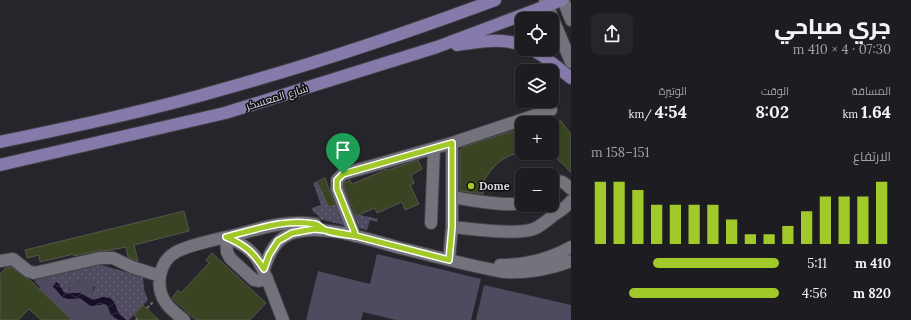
<!DOCTYPE html>
<html lang="ar">
<meta charset="utf-8">
<style>
body{margin:0;font-family:Lora,Cairo,serif;background:#25252a;color:#f1f3f6;direction:rtl;height:100vh;display:flex;flex-direction:column;font-size:15px;white-space:nowrap}
*{box-sizing:border-box;margin:0}
p{font-size:13px;color:#a0a1a5}
.icon{flex:none;width:22px;height:22px;fill:none;stroke:currentColor;stroke-width:2;stroke-linecap:round;stroke-linejoin:round}
.map{position:relative;flex:1;overflow:hidden;direction:ltr}
.panel{display:flex;flex-direction:column;background:#1c1c21;width:340px}
.panel>*{flex:none}
.tools{position:absolute;left:515px;top:12px;display:grid;gap:8px}
.tools a{display:grid;place-items:center;width:44px;height:44px;border-radius:8px;background:#1c1c21;box-shadow:0 1px 3px #0004,0 0 0 1px #3a3a3f;font-size:20px}
.pin{position:absolute;display:grid;place-items:center;width:34px;height:34px;color:#fff;margin:-41px -17px;border-radius:50% 50% 50% 0;rotate:-45deg;box-shadow:0 0 4px #0007}
.pin .icon{rotate:45deg}
.round{display:grid;place-items:center;flex:none;width:42px;height:42px;border-radius:8px;background:#25252a}
.overview{display:flex;align-items:center;justify-content:space-between;height:68px;padding:0 20px}
h1{font-size:22px;font-weight:800;line-height:30px}
.stats{display:grid;grid-template-columns:repeat(3,1fr);gap:6px;height:68px;padding:4px 20px}
.stats div{display:grid;align-content:center}
.stats b{font-size:17px;font-weight:800}
.stats small{font-size:11px;font-weight:400}
.stats p{font-size:11px}
.chart{height:112px;padding:8px 20px}
.chart p{display:flex;justify-content:space-between}
.chart svg{width:100%;height:72px;margin-top:4px;stroke:#a1c92a;stroke-width:6}
ul{padding:0 20px;list-style:none;font-size:13px}
li{display:grid;grid-template-columns:64px 48px 1fr;align-items:center;height:30px}
li i{height:10px;border-radius:5px;background:#a1c92a}
main{display:flex;flex:1;min-height:0}
.map>svg:first-child{display:block}
</style>
<main>
<section class="panel">
<div class="overview"><div><h1>جري صباحي</h1><p>07:30 · 4 × 410 m</p></div><a class="round"><svg class="icon" aria-label="share" viewBox="0 0 24 24"><path d="M12 15V3M7 8l5-5 5 5M5 13v7h14v-7"/></svg></a></div>
<div class="stats">
<div><p>المسافة</p><b>1.64<small> km</small></b></div>
<div><p>الوقت</p><b>8:02</b></div>
<div><p>الوتيرة</p><b>4:54<small> /km</small></b></div>
</div>
<div class="chart"><p><span>الارتفاع</span>151–158 m</p>
<svg viewBox="0 0 160 44" preserveAspectRatio="none"><path d="M5 44V6M15 44V6M25 44V11M35 44V20M45 44V20M55 44V20M65 44V20M75 44V29M85 44V38M95 44V38M105 44V33M115 44V24M125 44V15M135 44V15M145 44V15M155 44V6"/></svg>
</div>
<ul>
<li><b>410 m</b>5:11<i style="width:67%"></i></li>
<li><b>820 m</b>4:56<i style="width:80%"></i></li>
</ul>
</section>
<div class="map">
<svg width="571" height="320" viewBox="0 0 571 320">
<defs>
<pattern id="grass-dots" width="8" height="8" patternUnits="userSpaceOnUse"><rect width="8" height="8" fill="#4f4a5f"/><path d="M2 2h.1M6 6h.1" fill="none" stroke="#686375" stroke-width="1.8" stroke-linecap="round"/></pattern>
<pattern id="water-waves" width="16" height="10" patternUnits="userSpaceOnUse"><rect width="16" height="10" fill="#170f2b"/><path d="M0 5q4-4 8 0t8 0" fill="none" stroke="#383149"/></pattern>
</defs>
<rect width="100%" height="100%" fill="#26252c"/>
<path fill="url(#grass-dots)" d="M 317,181 L 329,207 L 337,204 L 347,226 L 320,219 L 317,214 L 314,213 L 312,208 L 321,205 L 313,183 Z
M 352,213 L 378,219 L 377,222 L 370,220 L 367,230 L 358,228 Z
M 98,264 L 143,277 L 144,289 L 148,300 L 129,320 L 126,320 L 118,312 L 114,302 L 103,297 L 97,299 L 92,293 L 95,287 L 86,280 L 74,282 L 69,287 L 71,292 L 70,294 L 63,292 L 61,287 L 53,286 L 54,288 L 45,276 Z"/>
<path fill="#4f4a5f" d="M 377,254 L 481,279 L 471,320 L 396,320 L 363,312 L 361,320 L 306,320 L 318,271 L 370,284 Z
M 45,276 L 54,288 L 68,299 L 80,298 L 89,305 L 94,306 L 102,303 L 107,305 L 110,314 L 118,320 L 72,320 L 39,289 L 40,287 L 34,281 Z
M 89,279 L 94,285 L 92,293 L 97,299 C 88,302 80,292 70,294 L 71,292 L 69,286 L 71,283 Z
M 484,285 L 571,305 L 571,320 L 476,320 Z"/>
<path fill="url(#water-waves)" d="M 57,282 C 61,285 61,290 65,293 L 80,293 L 93,300 L 103,297 L 110,298 L 114,302 L 118,312 L 126,320 C 106,320 115,309 105,304 L 91,306 L 80,298 L 68,299 L 62,297 L 53,286 L 55,283 Z"/>
<path fill="#394422" stroke="#54574f" d="M 552,120 L 561,121 L 571,134 L 571,173 L 564,165 L 556,158 L 552,157 Z
M 522,128 L 522,153 L 511,155 L 500,161 L 491,170 L 485,179 L 483,194 L 460,191 L 460,150 L 463,147 Z
M 418,160 L 422,169 L 411,175 L 414,183 L 410,185 L 419,204 L 405,210 L 402,202 L 377,213 L 375,208 L 356,216 L 344,188 L 344,183 L 350,180 L 352,184 L 383,171 L 387,169 L 388,170 Z
M 325,178 L 335,205 L 329,207 L 317,182 Z
M 184,211 L 189,231 L 134,245 L 138,261 L 128,257 L 126,247 L 111,250 L 98,251 L 74,256 L 74,254 L 40,262 L 39,255 L 27,258 L 25,250 Z
M 212,253 L 266,303 L 250,320 L 196,320 L 172,298 L 178,290 L 181,293 L 209,263 L 206,260 Z
M 11,267 L 32,282 L 72,320 L 41,320 L 29,309 L 18,320 L 0,320 L 0,274 L 6,268 Z
M 143,305 L 159,320 L 139,320 L 134,315 Z"/>
<g fill="none" stroke-linecap="round" stroke-linejoin="round">
<g stroke="#434248" stroke-width="14">
<path id="minor" d="M 545,0 L 571,62
M 563,0 L 571,20
M 552,184 C 560,178 565,183 571,189
M 452,197 C 471,200 505,207 522,203
M 431,223 L 434,148
M 452,227 C 473,229 519,236 536,228 C 543,224 549,219 554,215 C 560,211 567,207 571,201
M 355,236 L 337,189 L 337,180 L 343,174 L 452,143 L 551,110
M 226,237 C 253,247 259,259 269,284 C 274,296 278,308 283,320
M 226,237 L 227,252 L 230,258 L 254,280 L 259,281 L 267,278
M 449,260 L 452,227 L 452,143
M 0,261 L 13,259 L 28,271 L 34,273 L 100,258 L 113,258 L 132,267 L 160,276
M 500,265 C 526,265 548,260 571,247
M 264,269 C 269,254 275,240 290,234 C 319,222 371,240 400,248 C 435,256 469,266 504,272 C 528,273 549,270 571,261
M 184,320 C 178,315 170,309 166,303 C 155,288 158,262 176,252 C 191,244 214,240 231,236 C 259,229 286,219 315,224"/>
</g>
<g stroke="#434248" stroke-width="14">
<path id="major" d="M 457,45 C 482,42 497,37 522,45
M 531,49 L 543,56 L 571,78
M 0,142 C 76,126 152,110 227,88 C 317,63 406,33 495,0
M 0,165 L 225,113 L 437,47 L 562,0"/>
</g>
<path stroke="#6d6c72" stroke-width="2" stroke-dasharray="3 2" stroke-linecap="butt" d="M 147,308 L 153,302
M 136,320 L 137,318"/>
<use href="#minor" stroke="#74727b" stroke-width="12"/>
<use href="#major" stroke="#867aaa" stroke-width="12"/>
</g>
<g fill="none" stroke-linecap="round" stroke-linejoin="round">
<g stroke="#fff" stroke-width="8">
<path id="route" d="M 343,174 L 337,180 L 337,189 L 356,236 C 346,234 334,234 325,230 C 321,228 319,225 315,224 C 285,218 255,230 226,237 C 245,245 253,252 264,269 L 269,255 L 278,241 L 292,233 L 314,229 L 324,230 L 356,236 L 449,260 L 452,227 L 452,143 L 343,174"/>
</g>
<use href="#route" stroke="#a1c92a" stroke-width="5"/>
</g>
<circle fill="#a1c92a" stroke="#0f0e11" stroke-width="1.5" cx="471" cy="186" r="4"/>
<g text-anchor="middle" dominant-baseline="central" stroke-width="3" stroke-linejoin="round" paint-order="stroke">
<g font-size="11" fill="#d8d7dc" stroke="#0f0e11">
<text transform="translate(277 97) rotate(-17)">شارع المعسكر</text>
</g>
<g font-size="11" font-weight="bold" fill="#d8d7dc" stroke="#0f0e11" text-anchor="start">
<text x="479" y="186">Dome</text>
</g>
</g>
</svg>
<div class="tools">
<a><svg class="icon" aria-label="locate" viewBox="0 0 24 24"><circle cx="12" cy="12" r="6"/><path d="M12 2v4M12 18v4M2 12h4M18 12h4"/></svg></a>
<a><svg class="icon" aria-label="layers" viewBox="0 0 24 24"><path d="M12 4l9 5-9 5-9-5zM3 14l9 5 9-5"/></svg></a>
<a>+</a>
<a>−</a>
</div>
<div class="pin" style="left:343px;top:174px;background:#1e9e55"><svg class="icon" aria-label="arrive" viewBox="0 0 24 24"><path d="M6 21V4h12l-3 4 3 4H6"/></svg></div>
</div>
</main>
